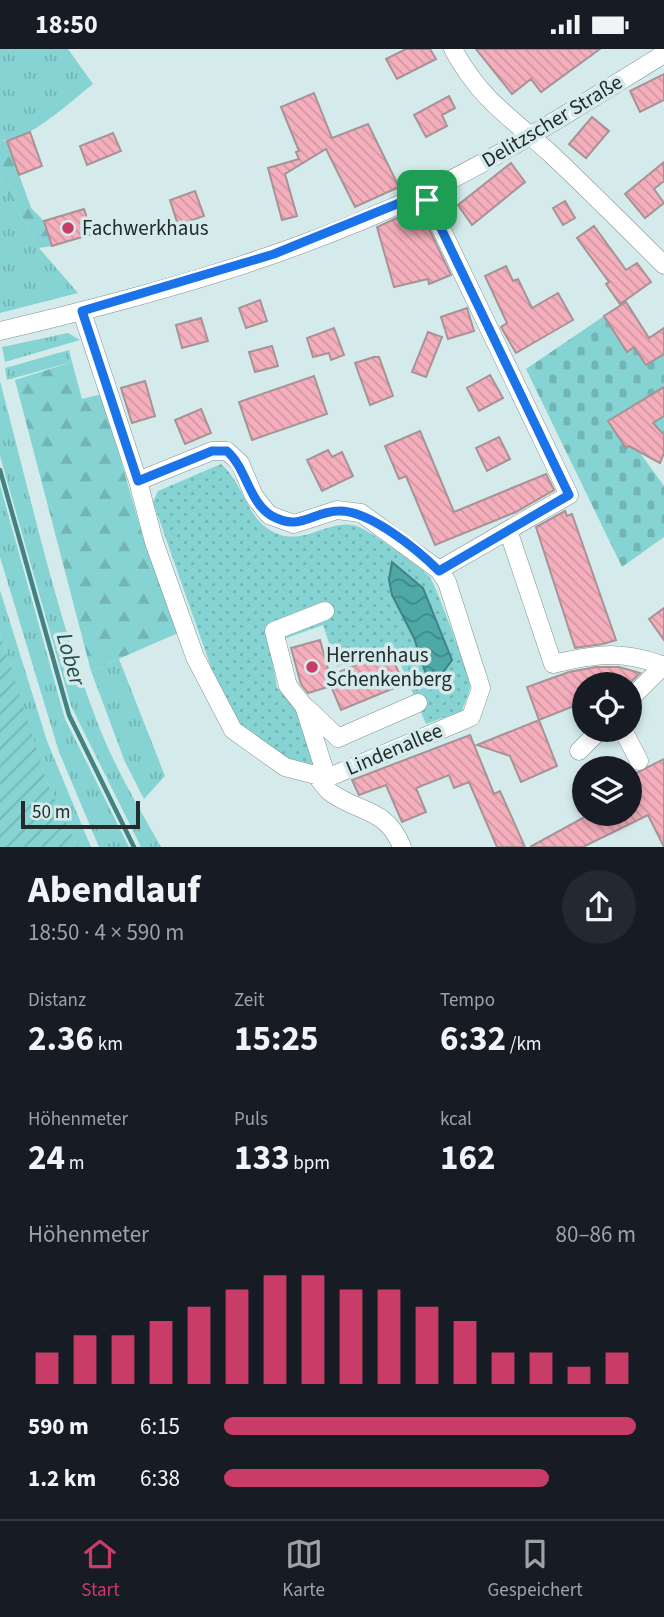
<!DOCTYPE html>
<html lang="de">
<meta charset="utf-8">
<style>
body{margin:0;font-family:"Source Sans 3",sans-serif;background:#242831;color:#f1f3f6;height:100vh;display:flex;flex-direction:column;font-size:26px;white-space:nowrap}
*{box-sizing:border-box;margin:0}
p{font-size:23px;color:#9ea1a6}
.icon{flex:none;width:38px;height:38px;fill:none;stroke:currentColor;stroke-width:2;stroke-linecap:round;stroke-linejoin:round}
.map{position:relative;height:798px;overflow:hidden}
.sheet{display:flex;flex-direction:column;background:#171b24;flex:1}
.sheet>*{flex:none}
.buttons{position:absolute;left:572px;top:623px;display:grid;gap:14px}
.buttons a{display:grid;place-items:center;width:70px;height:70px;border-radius:50%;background:#171b24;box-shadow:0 4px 10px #0003;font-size:35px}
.scale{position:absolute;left:21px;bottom:18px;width:119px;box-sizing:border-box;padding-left:7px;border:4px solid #232b2b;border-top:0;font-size:19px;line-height:24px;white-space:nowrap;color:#232b2b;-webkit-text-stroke:5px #d5ebeb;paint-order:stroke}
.pin{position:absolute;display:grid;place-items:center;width:60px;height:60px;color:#fff;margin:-30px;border-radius:14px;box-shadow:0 4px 10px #0006}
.round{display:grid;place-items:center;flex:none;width:74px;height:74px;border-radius:37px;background:#242831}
.overview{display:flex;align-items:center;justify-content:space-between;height:119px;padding:0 28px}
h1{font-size:38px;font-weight:700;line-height:52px}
.figures{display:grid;grid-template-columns:repeat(3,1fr);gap:10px;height:119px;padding:7px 28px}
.figures div{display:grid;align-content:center}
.figures b{font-size:35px;font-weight:700}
.figures small{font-size:19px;font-weight:400}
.figures p{font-size:19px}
.chart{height:196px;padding:14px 28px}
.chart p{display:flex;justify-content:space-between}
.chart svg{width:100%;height:126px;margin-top:7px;stroke:#ca3c68;stroke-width:6}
ul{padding:0 28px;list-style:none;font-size:23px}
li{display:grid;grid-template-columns:112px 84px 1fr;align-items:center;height:52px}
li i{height:18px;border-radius:9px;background:#ca3c68}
.status{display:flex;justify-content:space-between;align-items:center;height:49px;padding:0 35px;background:#171b24;direction:ltr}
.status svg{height:19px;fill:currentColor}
.tabs{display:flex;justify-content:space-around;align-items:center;height:98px;border-top:2px solid #363941;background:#171b24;font-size:19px;color:#9ea1a6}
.tabs a{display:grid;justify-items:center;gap:4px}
.tabs .selected{color:#ca3c68}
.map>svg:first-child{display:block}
</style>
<div class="status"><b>18:50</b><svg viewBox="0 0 49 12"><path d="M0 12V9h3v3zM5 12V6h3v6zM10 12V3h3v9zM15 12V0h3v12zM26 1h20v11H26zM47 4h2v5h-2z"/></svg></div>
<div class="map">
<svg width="664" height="798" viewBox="0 0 664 798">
<defs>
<pattern id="grass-tufts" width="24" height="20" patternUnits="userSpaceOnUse" patternTransform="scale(1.75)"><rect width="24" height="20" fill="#85d3d2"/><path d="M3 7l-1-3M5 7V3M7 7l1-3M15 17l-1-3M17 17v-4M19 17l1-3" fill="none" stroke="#73b5b4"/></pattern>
<pattern id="forest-firs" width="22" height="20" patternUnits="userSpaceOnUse" patternTransform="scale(1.75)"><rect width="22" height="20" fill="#85d3d2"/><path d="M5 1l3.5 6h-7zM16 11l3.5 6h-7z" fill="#73b5b4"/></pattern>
<pattern id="cemetery-stones" width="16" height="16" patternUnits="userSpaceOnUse" patternTransform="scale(1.75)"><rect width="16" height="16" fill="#85d3d2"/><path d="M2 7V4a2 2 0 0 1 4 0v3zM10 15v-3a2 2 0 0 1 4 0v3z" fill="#73b5b4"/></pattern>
<pattern id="park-dots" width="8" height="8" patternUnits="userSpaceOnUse" patternTransform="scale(1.75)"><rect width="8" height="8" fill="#85d3d2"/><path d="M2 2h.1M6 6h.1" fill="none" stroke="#73b5b4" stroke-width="1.8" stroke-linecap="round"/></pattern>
<pattern id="garden-furrows" width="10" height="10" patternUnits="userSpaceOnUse" patternTransform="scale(1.75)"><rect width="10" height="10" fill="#85d3d2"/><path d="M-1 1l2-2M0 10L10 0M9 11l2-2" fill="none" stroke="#73b5b4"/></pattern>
<pattern id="water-waves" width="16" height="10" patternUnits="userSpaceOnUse" patternTransform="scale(1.75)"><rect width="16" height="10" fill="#4fa8a8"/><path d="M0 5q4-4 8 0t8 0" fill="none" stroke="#418989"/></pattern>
<pattern id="building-back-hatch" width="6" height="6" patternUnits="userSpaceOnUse" patternTransform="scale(1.75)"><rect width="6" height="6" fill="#f5aebc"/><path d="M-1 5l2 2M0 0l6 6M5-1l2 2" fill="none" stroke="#d296a2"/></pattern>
</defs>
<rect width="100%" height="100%" fill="#d5ebeb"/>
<path fill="url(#grass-tufts)" d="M 0,0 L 68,0 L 93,35 C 72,51 27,95 0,91 Z
M 0,130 L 39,199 L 78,244 L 0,264 Z
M 68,284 L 80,291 L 5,313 L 2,298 Z
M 69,301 L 72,313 L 7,331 L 5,319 Z
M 0,332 C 30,445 55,561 96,670 C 113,715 137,756 161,798 L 141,798 L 71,657 L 0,407 Z
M 0,436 L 65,670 L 129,798 L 99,798 L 59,703 L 0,508 Z
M 0,541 L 47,692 L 91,798 L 78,798 L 47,733 L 26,671 L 0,584 Z
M 119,610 L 165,727 L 144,750 L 125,713 L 91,622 Z"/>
<path fill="url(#forest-firs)" d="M 0,91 L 7,92 L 31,159 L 44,172 L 52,197 L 39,199 L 0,130 Z
M 72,313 L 82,350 L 102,345 L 144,492 L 178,584 L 91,622 L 15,331 Z"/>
<path fill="url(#cemetery-stones)" d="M 604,267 L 627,303 L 634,298 L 664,305 L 664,385 L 640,404 L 664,437 L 664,488 L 622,518 L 526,320 Z"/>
<path fill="url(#park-dots)" d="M 221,415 C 243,434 246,465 267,479 C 302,504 328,466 359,478 C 370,482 420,518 429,527 C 434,531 471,630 470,637 C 470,644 464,654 462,662 L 426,675 L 392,595 L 337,618 L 323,576 L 270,595 L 277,639 C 304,658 308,689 318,720 L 288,712 L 239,674 L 219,641 L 153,453 L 158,442 Z"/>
<path fill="url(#garden-furrows)" d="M 0,584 L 47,733 L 78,798 L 0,798 Z"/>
<path fill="url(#water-waves)" stroke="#428282" stroke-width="2" d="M 392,513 L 423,539 L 452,611 L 438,630 L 426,625 L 414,589 L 392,546 L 389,531 Z"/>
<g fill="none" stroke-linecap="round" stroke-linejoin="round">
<path stroke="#428282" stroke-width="4.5" d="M 0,421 L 69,666 L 134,798"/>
</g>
<path fill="url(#building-back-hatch)" stroke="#a69396" stroke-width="2" d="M 406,0 L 430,0 L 436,10 L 397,30 L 386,10 Z
M 476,0 L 600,0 L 541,43 L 531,30 L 512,45 Z
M 664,25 L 664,51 L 640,63 L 630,42 Z
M 314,44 L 332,89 L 368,75 L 399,138 L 355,158 L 326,100 L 285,125 L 297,167 L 282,171 L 268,119 L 299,110 L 296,103 L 299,102 L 281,58 Z
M 449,47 L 455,59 L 442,66 L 447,77 L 426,88 L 414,66 Z
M 592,68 L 609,82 L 586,109 L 569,95 Z
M 30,83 L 42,117 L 19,126 L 7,92 Z
M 113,84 L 121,102 L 87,116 L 80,97 Z
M 664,113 L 664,132 L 654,140 L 664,154 L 645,169 L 625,145 Z
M 511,114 L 525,133 L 472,176 L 458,156 Z
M 195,142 L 204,167 L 178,176 L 170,151 Z
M 565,152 L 575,169 L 563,176 L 553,159 Z
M 419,159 L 451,226 L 429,235 L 428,230 L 394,238 L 377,178 Z
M 84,160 L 92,185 L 52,197 L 44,172 Z
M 594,177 L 626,221 L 637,214 L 651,233 L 620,255 L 606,235 L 609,233 L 577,189 Z
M 506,217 L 513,232 L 518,230 L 532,259 L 558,244 L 573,271 L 516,304 L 501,278 L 507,274 L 485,227 Z
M 260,251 L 267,272 L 246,279 L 239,259 Z
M 626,253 L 649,289 L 664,279 L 664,305 L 646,316 L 634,298 L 627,303 L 604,267 Z
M 467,259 L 474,282 L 448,290 L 441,268 Z
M 201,269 L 208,292 L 182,299 L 176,276 Z
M 334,279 L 344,306 L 331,311 L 329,304 L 313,308 L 307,289 Z
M 428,283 L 442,288 L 426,328 L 412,323 Z
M 272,297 L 278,317 L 255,323 L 249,303 Z
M 374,308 L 379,308 L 393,347 L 370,356 L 355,314 Z
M 490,326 L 503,349 L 479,362 L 467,339 Z
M 314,327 L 327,365 L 252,391 L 239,353 Z
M 145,332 L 155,367 L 132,374 L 121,339 Z
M 664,338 L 664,367 L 653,374 L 664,386 L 664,404 L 660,414 L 629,397 L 626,399 L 608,372 Z
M 201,360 L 211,384 L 185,395 L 175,371 Z
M 420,382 L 454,463 L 546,425 L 554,441 L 516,463 L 435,496 L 406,427 L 399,430 L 385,397 Z
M 499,388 L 510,410 L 487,422 L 476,399 Z
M 328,401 L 332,408 L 342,403 L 353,427 L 322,442 L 307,411 Z
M 565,462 L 567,467 L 572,465 L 616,591 L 603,595 L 575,599 L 536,478 Z
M 664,559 L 664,591 L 649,570 Z
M 320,591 L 330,627 L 389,602 L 404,635 L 341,661 L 331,637 L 308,644 L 301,635 L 291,599 Z
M 596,618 L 619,618 L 640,624 L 629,635 L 584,635 L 584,653 L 539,671 L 527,638 L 569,623 Z
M 539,671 L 557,717 L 521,733 L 510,707 L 477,696 Z
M 470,686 L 494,745 L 500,742 L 525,798 L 497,798 L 469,733 L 454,739 L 449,726 L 416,739 L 426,763 L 402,773 L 386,736 L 359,746 L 352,731 Z
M 664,710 L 664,798 L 648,766 L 583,798 L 530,798 L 590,765 L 630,765 L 630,727 Z"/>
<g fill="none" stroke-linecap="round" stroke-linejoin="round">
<g stroke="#7f9493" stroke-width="19">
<path id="minor" d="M 453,0 C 481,52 511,68 552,106 C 590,142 627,179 664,216
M 424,144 L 569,446 L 439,521
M 82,263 L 138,432 L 154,493 L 195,608 L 233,681 L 285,718 L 327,729 L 471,668 L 481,639 L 447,533 L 439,521 L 361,464 L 337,461 L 294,475 L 269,466 L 254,447 L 240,414 L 227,402 L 212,402 L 138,432
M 0,282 C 145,248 291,208 426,143 C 509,103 586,53 664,5
M 509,484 L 553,615 C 596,605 619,601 662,616
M 325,562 L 274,582 L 288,637 L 304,657 L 327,729
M 630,650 L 664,616
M 307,659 L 338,689 L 418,654
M 623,681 L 639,712
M 579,702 L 600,681
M 316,726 C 320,731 325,739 330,743 C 360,765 386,758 402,798"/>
</g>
<use href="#minor" stroke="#fff" stroke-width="18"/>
</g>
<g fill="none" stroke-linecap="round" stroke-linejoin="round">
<g stroke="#fff" stroke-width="14">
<path id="route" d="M 424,144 L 569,446 L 439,522 C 418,501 369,461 339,462 C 312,462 301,483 272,467 C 249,454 247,420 227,402 L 212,402 L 138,432 L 82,262 L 274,205 Z"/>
</g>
<use href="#route" stroke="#1a73e8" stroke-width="9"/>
</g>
<g fill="#ca3c68" stroke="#d5ebeb" stroke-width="2.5">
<circle cx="68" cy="179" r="7"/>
<circle cx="312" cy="618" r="7"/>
</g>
<g text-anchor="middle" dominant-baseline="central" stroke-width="7" stroke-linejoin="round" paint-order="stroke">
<g font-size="21" fill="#232b2b" stroke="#d5ebeb">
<text transform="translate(552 72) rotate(-31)">Delitzscher Straße</text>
<text transform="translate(394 700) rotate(-23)">Lindenallee</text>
</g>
<g font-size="21" fill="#232b2b" stroke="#d5ebeb" text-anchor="start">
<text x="82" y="179">Fachwerkhaus</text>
<text x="326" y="606">Herrenhaus<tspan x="326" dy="24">Schenkenberg</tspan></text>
</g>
<g font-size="23" font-style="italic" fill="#234c4c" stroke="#d5ebeb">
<text transform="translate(71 610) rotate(74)">Lober</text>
</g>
</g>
</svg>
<div class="buttons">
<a><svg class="icon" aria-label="locate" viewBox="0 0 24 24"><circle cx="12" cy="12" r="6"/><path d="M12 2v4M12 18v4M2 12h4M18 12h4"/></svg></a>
<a><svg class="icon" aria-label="layers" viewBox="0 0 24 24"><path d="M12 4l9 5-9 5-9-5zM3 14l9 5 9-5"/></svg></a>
</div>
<div class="scale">50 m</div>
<div class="pin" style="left:427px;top:151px;background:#1e9e55"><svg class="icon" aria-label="arrive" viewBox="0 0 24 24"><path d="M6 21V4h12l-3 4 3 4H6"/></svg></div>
</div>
<section class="sheet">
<div class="overview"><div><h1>Abendlauf</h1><p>18:50 · 4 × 590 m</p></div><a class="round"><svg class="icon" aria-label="share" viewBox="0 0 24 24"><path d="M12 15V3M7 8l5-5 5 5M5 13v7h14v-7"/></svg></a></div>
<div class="figures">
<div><p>Distanz</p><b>2.36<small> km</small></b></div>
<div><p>Zeit</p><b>15:25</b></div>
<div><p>Tempo</p><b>6:32<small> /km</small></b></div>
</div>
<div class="figures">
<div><p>Höhenmeter</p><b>24<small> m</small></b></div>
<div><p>Puls</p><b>133<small> bpm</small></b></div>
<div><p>kcal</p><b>162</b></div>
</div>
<div class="chart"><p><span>Höhenmeter</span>80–86 m</p>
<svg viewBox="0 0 160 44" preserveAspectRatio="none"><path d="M5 44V33M15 44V27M25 44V27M35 44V22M45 44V17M55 44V11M65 44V6M75 44V6M85 44V11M95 44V11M105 44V17M115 44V22M125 44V33M135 44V33M145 44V38M155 44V33"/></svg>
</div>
<ul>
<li><b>590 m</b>6:15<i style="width:100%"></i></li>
<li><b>1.2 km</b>6:38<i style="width:79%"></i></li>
</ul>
</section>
<nav class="tabs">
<a class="selected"><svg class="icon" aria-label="home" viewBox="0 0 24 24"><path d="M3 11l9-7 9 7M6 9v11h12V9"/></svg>Start</a>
<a><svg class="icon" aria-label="map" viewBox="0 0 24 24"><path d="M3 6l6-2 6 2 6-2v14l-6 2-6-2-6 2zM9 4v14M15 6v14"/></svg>Karte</a>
<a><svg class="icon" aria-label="saved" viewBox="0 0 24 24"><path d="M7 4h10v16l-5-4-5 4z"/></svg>Gespeichert</a>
</nav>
